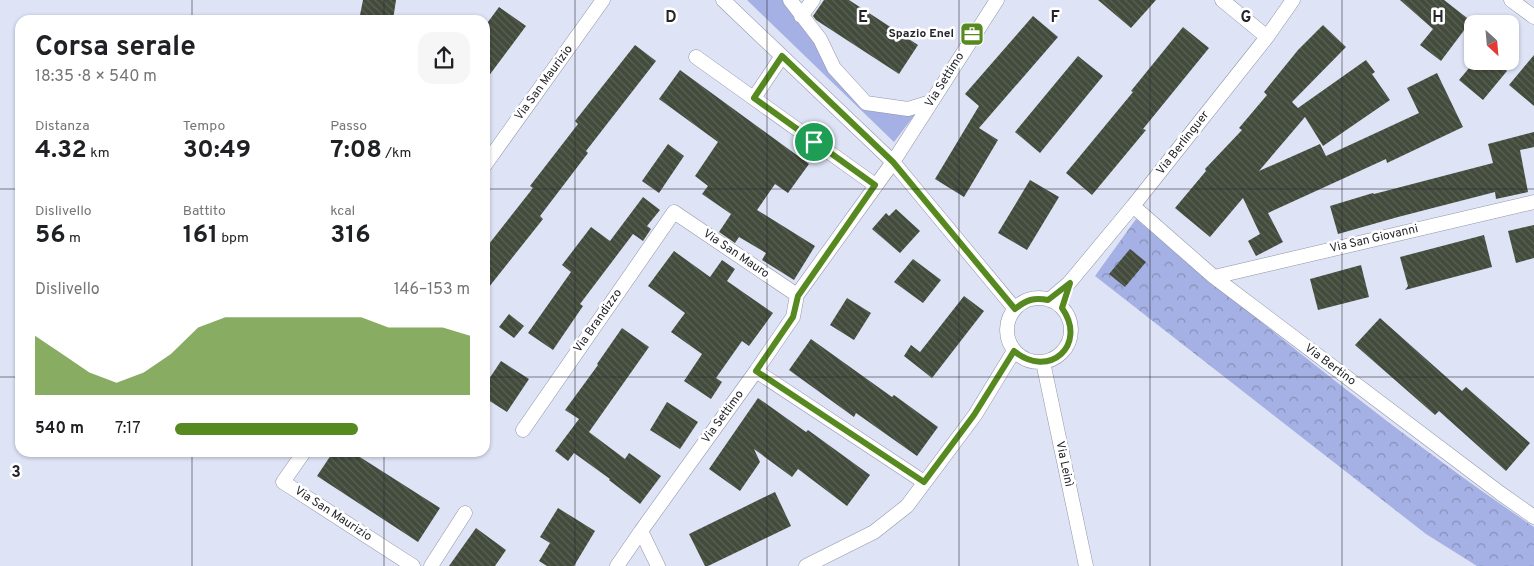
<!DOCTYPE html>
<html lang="it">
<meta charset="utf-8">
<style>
body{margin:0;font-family:Overpass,sans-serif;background:#f6f6f6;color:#202124;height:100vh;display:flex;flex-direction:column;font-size:19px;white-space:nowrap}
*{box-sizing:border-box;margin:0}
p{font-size:16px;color:#757577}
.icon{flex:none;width:28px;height:28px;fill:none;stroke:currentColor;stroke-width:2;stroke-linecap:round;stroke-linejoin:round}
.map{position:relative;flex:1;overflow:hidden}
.sheet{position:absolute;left:15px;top:15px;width:475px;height:442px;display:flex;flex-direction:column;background:#fff;border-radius:15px;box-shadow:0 1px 4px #0004}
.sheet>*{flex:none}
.needle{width:32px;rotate:154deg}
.controls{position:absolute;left:1464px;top:15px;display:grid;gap:10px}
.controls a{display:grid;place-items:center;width:55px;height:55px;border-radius:10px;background:#fff;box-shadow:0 1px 4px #0004;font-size:25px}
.pin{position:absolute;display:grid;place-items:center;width:42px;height:42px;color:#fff;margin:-21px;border:2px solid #fff;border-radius:50%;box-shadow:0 1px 5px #0007}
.round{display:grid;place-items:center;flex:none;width:52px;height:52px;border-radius:15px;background:#f6f6f6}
.headline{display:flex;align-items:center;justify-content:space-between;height:85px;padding:0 20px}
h1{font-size:28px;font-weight:700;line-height:38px}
.stats{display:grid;grid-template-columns:repeat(3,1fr);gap:8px;height:85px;padding:5px 20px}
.stats div{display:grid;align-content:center}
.stats b{font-size:25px;font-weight:700}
.stats small{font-size:14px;font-weight:400}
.stats p{font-size:14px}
.chart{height:140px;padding:10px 20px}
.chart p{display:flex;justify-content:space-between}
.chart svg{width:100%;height:90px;margin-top:5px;fill:#56891f;opacity:.7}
ul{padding:0 20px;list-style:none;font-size:16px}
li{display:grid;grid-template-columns:80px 60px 1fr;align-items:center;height:38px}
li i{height:12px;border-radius:6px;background:#56891f}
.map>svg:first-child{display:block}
</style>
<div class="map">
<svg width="1534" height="566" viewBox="0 0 1534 566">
<defs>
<pattern id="park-crowns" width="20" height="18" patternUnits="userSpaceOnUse" patternTransform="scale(1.25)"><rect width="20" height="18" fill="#a5b1e4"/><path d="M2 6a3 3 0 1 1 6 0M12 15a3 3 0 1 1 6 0" fill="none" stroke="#8690b9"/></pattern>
<pattern id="building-back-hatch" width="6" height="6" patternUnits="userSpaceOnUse" patternTransform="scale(1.25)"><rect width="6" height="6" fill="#434b3c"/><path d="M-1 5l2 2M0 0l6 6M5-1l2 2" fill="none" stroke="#5b6256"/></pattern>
</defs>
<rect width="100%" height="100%" fill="#dee3f6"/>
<path fill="#a5b1e4" d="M 747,0 L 790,0 L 866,103 L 916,113 L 894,142 Z"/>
<path fill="url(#park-crowns)" d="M 1136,219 C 1265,326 1395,433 1534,527 L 1534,566 L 1477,566 L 1426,534 L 1095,276 Z"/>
<path fill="url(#building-back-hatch)" d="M 363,0 L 396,0 L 393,20 L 359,20 Z
M 824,0 L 849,0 L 918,45 L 899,74 L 816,20 L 813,16 Z
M 1098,0 L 1156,0 L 1131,28 Z
M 1400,0 L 1444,0 L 1471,21 L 1441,61 L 1420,45 L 1433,29 Z
M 499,7 L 526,26 L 485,81 L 485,26 Z
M 1033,16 L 1058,37 L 979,128 L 998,140 L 964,197 L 935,179 L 979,106 L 965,94 Z
M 1323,25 L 1346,47 L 1292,102 L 1298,108 L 1366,60 L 1375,72 L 1372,74 L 1390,100 L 1323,146 L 1305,117 L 1259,171 L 1320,144 L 1326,156 L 1419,113 L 1407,88 L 1437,73 L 1463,127 L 1387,163 L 1386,159 L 1268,213 L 1283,242 L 1256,256 L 1248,241 L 1260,234 L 1243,198 L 1210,237 L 1175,208 L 1206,171 L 1205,169 L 1242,130 L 1239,128 L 1267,95 L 1264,92 L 1298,50 Z
M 1183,27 L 1209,48 L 1143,129 L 1146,130 L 1092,195 L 1066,173 L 1133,92 L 1131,91 Z
M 635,45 L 656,61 L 586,151 L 588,153 L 540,216 L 543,219 L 485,292 L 485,249 L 533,188 L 530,186 L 578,124 L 575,121 Z
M 1534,55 L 1534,106 L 1509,85 Z
M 1078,56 L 1103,76 L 1040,153 L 1015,132 Z
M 1475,61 L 1495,61 L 1507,71 L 1483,100 L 1459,80 Z
M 680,70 L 809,164 L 788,193 L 775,184 L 757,210 L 815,246 L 794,280 L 762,260 L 766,253 L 739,237 L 735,243 L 719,232 L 731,214 L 702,194 L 708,186 L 695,176 L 718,142 L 659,99 Z
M 1534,132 L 1534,147 L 1520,150 L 1528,192 L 1496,199 L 1495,192 L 1398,217 L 1338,234 L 1330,206 L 1373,193 L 1374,194 L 1493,163 L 1488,144 Z
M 668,144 L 684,156 L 659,193 L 642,181 Z
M 1030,180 L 1059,197 L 1027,250 L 998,233 Z
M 643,197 L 660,210 L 647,226 L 651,229 L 643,241 L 633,234 L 580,304 L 583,306 L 553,350 L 528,333 L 571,272 L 562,265 L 591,227 L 610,241 Z
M 896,209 L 920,231 L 900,253 L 872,229 L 886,213 L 889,216 Z
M 1534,225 L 1534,258 L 1516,263 L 1508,231 Z
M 1484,235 L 1492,267 L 1405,290 L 1408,286 L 1400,257 Z
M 1130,249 L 1146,262 L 1125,287 L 1109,274 Z
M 674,251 L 710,277 L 722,260 L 735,269 L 727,281 L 773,313 L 749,346 L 742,341 L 716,378 L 722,382 L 711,399 L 684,381 L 702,354 L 671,332 L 685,313 L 648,286 Z
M 913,259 L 941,280 L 923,303 L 894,282 Z
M 1361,265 L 1369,297 L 1318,310 L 1310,279 Z
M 964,296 L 984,311 L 932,378 L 904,356 L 911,345 L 920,352 Z
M 847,298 L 871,313 L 854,340 L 830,325 Z
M 509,314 L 524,326 L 514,338 L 499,327 Z
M 1380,318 L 1462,391 L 1466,387 L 1530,443 L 1506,471 L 1439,411 L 1435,415 L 1355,345 Z
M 622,328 L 649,347 L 589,432 L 625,459 L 629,453 L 661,476 L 640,504 L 609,480 L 610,479 L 574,453 L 568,461 L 555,451 L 579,419 L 565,410 L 598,365 L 597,364 Z
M 811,339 L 892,397 L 894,395 L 938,427 L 917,456 L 856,413 L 854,417 L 789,370 Z
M 501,361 L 529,379 L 507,412 L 485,398 L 485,385 Z
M 758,398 L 806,432 L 808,430 L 870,475 L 847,506 L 798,469 L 792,477 L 754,449 L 760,462 L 740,491 L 709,469 Z
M 667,402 L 698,422 L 680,449 L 650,430 Z
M 333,452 L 352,452 L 440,508 L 418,542 L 317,476 Z
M 775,492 L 791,526 L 708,566 L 705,566 L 689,534 Z
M 558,508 L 595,531 L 574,566 L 547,566 L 539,561 L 550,543 L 540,537 Z
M 476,528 L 506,550 L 495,566 L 449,566 Z"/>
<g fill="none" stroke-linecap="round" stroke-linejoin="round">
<g stroke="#9094a6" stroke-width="15">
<path id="street" d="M 723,0 L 893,162 L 1015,309
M 790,0 L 820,39 L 834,68 L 866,103 L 908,109 L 931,102
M 1222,0 L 1267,37
M 1511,0 L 1534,17
M 801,16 L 813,0
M 696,57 L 875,185
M 754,98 L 782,56
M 485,165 L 603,0
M 1133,206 L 1214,277 L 1500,493 L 1534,517
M 1214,277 L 1534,202
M1007 330a32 32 0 1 1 64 0a32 32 0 1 1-64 0Z
M 1049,300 L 1069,283 L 1133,206 L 1267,37 L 1293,0
M 1043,362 L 1086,566
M 756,371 L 924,482
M 523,430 L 674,212 L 797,295
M 304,452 L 283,482 L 413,566
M 431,566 L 465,513
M 617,566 L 641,531
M 658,566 L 641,531 L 756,371 L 793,317 L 797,295 L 893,162 L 997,0
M 806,566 L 874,532 L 907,506 L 975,415 L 1014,351"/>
</g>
<use href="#street" stroke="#fff" stroke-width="14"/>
</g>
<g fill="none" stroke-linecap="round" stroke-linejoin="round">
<g stroke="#fff" stroke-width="10">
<path id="route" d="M 782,56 L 893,162 L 1015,309 C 1026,300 1034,297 1048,300 L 1070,283 L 1062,308 C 1088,345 1049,380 1014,351 L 974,415 L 924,482 L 756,371 L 793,317 L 798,296 L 875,185 L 754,98 Z"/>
</g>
<use href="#route" stroke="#56891f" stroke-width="6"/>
</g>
<path fill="none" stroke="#24252c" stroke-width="1" stroke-opacity="0.55" d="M 192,0 L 192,20M 384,0 L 384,20M 575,0 L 575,566M 767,0 L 767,566M 959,0 L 959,566M 1150,0 L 1150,566M 1342,0 L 1342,566M 0,189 L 20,189M 485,189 L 1534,189M 0,377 L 20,377M 485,377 L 1534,377M 192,452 L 192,566M 384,452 L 384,566"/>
<defs>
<g id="office-square" transform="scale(1.25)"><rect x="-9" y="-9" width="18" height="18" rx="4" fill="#56891f" stroke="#fff"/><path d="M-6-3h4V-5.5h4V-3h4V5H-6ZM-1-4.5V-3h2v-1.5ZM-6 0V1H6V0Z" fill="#fff"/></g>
</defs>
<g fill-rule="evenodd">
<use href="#office-square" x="972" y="34"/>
</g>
<g text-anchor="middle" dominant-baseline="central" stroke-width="5" stroke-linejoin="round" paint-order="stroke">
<g font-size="12" font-weight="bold" fill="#24252c" stroke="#fff" text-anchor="end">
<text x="954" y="34">Spazio Enel</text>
</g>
<g font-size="12" fill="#24252c" stroke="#fff">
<text transform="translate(945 80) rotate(-58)">Via Settimo</text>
<text transform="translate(544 83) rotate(-54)">Via San Maurizio</text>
<text transform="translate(1183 143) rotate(-52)">Via Berlinguer</text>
<text transform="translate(1374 239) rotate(-13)">Via San Giovanni</text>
<text transform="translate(736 254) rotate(34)">Via San Mauro</text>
<text transform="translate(598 321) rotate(-55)">Via Brandizzo</text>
<text transform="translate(1330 365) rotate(37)">Via Bertino</text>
<text transform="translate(723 417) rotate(-54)">Via Settimo</text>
<text transform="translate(1064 464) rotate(78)">Via Leinì</text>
<text transform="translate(333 514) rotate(33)">Via San Maurizio</text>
</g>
</g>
<g font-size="16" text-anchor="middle" font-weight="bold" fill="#24252c" stroke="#fff" stroke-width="5" stroke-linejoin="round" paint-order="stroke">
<text x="671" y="22">D</text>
<text x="863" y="22">E</text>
<text x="1055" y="22">F</text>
<text x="1246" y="22">G</text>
<text x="1438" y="22">H</text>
<text x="16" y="477">3</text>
</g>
</svg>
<div class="controls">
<a><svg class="needle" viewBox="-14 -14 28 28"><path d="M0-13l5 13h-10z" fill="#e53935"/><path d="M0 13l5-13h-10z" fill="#757577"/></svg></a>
</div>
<div class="pin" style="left:814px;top:142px;background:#1e9e55"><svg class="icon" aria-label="arrive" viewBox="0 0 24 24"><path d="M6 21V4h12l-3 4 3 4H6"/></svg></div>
<section class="sheet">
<div class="headline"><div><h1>Corsa serale</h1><p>18:35 · 8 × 540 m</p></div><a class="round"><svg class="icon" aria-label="share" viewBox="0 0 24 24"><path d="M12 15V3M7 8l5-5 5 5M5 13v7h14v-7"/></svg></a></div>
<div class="stats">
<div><p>Distanza</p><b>4.32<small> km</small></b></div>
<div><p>Tempo</p><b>30:49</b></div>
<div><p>Passo</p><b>7:08<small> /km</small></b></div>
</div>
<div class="stats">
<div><p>Dislivello</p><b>56<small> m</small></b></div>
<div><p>Battito</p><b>161<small> bpm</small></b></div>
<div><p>kcal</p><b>316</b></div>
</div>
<div class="chart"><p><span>Dislivello</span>146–153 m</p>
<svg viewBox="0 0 160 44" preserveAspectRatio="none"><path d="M0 44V15L10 24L20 33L30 38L40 33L50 24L60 11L70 6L80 6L90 6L100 6L110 6L120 6L130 11L140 11L150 11L160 15V44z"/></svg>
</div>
<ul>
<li><b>540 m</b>7:17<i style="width:62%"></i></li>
</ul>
</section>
</div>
